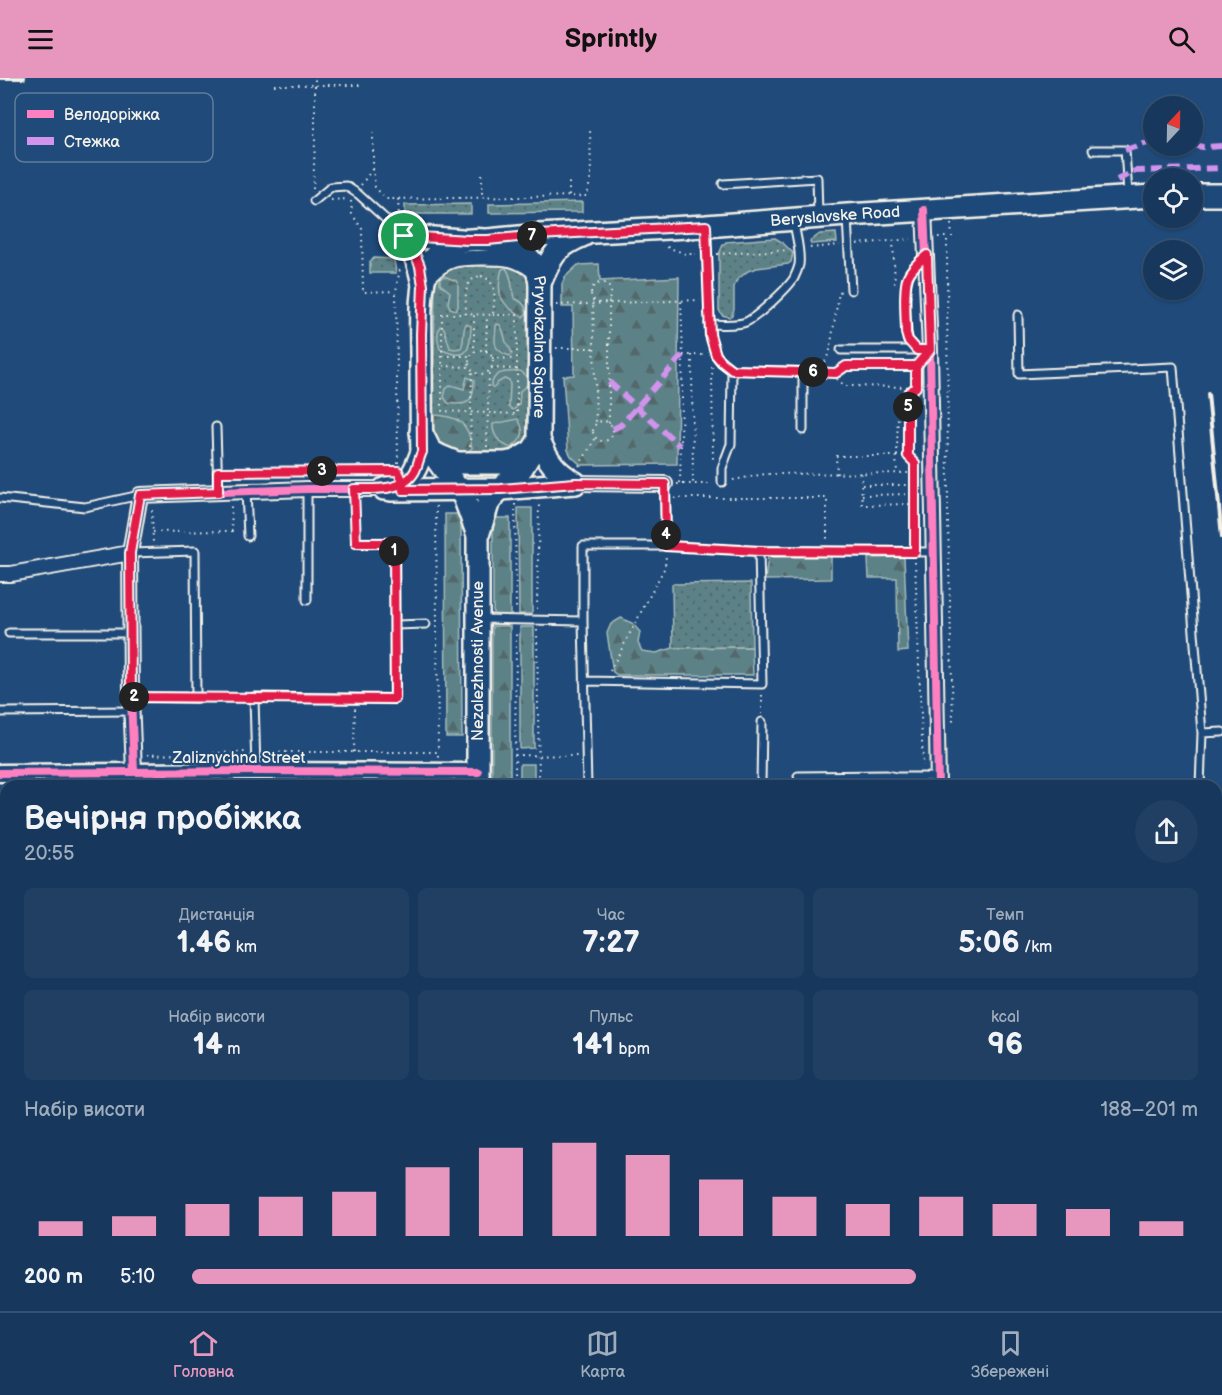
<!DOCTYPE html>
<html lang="uk">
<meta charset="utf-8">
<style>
body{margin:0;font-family:"Balsamiq Sans",sans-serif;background:#203f62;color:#f1f3f6;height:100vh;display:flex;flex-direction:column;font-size:22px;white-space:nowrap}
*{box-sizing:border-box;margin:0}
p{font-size:20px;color:#9eacbb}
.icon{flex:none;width:33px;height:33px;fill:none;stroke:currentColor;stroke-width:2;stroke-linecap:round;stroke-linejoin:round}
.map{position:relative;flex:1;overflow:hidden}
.details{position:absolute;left:0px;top:702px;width:1222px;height:531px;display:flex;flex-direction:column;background:#17385c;border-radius:18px 18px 0 0;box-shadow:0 2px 4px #0004,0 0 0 2px #365272}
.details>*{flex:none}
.needle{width:39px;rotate:22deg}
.buttons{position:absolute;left:1143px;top:18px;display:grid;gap:12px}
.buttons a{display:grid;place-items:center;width:60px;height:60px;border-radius:50%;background:#17385c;box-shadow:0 2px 4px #0004,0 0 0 2px #365272;font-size:30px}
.pin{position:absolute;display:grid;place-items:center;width:51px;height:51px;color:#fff;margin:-26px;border:3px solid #fff;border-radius:50%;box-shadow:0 2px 6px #0007}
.km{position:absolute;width:30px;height:30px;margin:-15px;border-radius:50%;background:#222;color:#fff;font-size:16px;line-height:30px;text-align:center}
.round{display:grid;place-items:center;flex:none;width:63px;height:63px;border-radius:32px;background:#203f62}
.head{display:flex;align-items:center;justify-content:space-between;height:102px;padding:0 24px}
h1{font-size:33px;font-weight:700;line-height:45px}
.stats{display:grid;grid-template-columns:repeat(3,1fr);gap:9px;height:102px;padding:6px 24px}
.stats div{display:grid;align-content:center;border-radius:9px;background:#203f62;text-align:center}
.stats b{font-size:30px;font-weight:700}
.stats small{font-size:16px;font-weight:400}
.stats p{font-size:16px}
.chart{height:168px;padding:12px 24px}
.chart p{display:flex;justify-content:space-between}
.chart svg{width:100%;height:108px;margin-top:6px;stroke:#e797bd;stroke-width:6}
ul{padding:0 24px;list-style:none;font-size:20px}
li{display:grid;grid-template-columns:96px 72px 1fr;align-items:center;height:45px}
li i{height:15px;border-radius:8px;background:#e797bd}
header{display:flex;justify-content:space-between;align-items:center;height:78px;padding:0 24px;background:#e797bd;color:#111;font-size:27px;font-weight:700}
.tab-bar{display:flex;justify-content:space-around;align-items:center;height:84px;border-top:2px solid #365272;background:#17385c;font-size:16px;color:#9eacbb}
.tab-bar a{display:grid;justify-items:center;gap:3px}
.tab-bar .active{color:#e797bd}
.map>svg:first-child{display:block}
</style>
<header><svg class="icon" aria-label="menu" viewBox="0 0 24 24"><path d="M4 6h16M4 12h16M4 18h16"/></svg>Sprintly<svg class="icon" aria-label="search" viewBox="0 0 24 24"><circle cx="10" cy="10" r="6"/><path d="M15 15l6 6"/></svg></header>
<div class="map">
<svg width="1222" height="1233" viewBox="0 0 1222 1233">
<defs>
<pattern id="grass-dots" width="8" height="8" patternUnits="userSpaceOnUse" patternTransform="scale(1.5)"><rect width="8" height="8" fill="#5b8288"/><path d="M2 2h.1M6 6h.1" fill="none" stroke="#53686a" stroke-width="1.8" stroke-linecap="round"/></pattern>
<pattern id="forest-firs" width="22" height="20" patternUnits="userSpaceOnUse" patternTransform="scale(1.5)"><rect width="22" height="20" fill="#5b8288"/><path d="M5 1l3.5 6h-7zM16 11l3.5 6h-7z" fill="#53686a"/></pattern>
</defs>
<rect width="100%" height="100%" fill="#1f4a7a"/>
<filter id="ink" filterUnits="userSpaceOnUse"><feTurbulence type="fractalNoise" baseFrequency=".0167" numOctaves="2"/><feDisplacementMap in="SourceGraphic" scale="12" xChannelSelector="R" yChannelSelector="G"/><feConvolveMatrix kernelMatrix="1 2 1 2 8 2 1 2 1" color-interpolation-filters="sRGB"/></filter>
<g filter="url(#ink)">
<path fill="url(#grass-dots)" stroke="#a8bab8" stroke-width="1.5" d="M 582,124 L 582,134 L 489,135 L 489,126 Z
M 471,126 L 471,136 L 405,136 L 405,127 Z
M 836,155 L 837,164 L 811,166 L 810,163 L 820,156 Z
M 775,160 L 782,164 L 793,175 L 791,184 L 788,186 L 757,190 L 748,193 L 737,202 L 734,209 L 734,231 L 732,237 L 729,239 L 722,237 L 719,232 L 719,176 L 723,167 L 726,164 Z
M 374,180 L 394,181 L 396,195 L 370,195 L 370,184 Z
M 505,188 C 518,190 526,193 530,205 L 531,358 L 517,376 L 457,378 L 433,358 L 435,207 C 436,202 437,198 442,194 C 455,185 488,189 505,188 Z
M 751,505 L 752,569 L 673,570 L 672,506 Z"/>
<path fill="url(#forest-firs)" stroke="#a8bab8" stroke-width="1.5" d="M 599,186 L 600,203 L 679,199 L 677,386 L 581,387 L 571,378 L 568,372 L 563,298 L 574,297 L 573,229 L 562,229 L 562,206 L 565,199 L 578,187 Z
M 506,190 C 513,200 511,209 514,220 C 522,224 525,226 527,235 L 523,239 C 501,227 495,217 502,191 Z
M 444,198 L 456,203 L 458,205 L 458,229 L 456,232 L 450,230 L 448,225 L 450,214 L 440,206 L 440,200 Z
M 466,246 L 471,248 C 470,273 468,284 440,271 C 438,263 436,256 440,248 L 444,250 L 450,270 L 455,271 L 461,270 C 465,262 462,253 466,246 Z
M 497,246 L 500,247 C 504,253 504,258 506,264 C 508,269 511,270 512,276 L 509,278 C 491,270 495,266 496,248 Z
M 520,293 C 526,296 528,301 527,307 L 520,313 L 519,327 L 513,332 L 509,329 L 510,307 L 509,302 L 504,301 L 497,305 L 495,309 L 492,309 L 491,307 C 496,291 505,295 520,293 Z
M 467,299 L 474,302 C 474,323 469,329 448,325 L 444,319 L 446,311 L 451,307 L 464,311 Z
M 434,337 C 458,338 469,345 472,370 L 463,378 L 441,371 L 433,358 Z
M 518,341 C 526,355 523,361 511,370 C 501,366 492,358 493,346 Z
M 518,430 L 532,430 L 532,536 L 519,536 Z
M 445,436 L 461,436 L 462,659 L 446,659 Z
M 493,440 L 510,440 L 510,537 L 493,537 Z
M 831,478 L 831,501 L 765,502 L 768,479 Z
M 904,479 L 908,573 L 898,574 L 897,500 L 869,500 L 868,480 Z
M 621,540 L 632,545 L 640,554 L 638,565 L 642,573 L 656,575 L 673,570 L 752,569 L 753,597 L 617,597 L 613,594 L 607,555 L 611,546 Z
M 492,548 L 510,548 L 510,708 L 492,708 Z
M 520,549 L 534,549 L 534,670 L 520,671 Z
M 520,686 L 534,686 L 534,708 L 520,708 Z"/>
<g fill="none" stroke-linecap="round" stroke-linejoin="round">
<g stroke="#f4f1e8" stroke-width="11">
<path id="service" d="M 1093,72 L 1125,72 L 1128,116
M 723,106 L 817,100 L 818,137
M 314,123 L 331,109 L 346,108 L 358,116 L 402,156
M 847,140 L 851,212
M 706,150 L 710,257 L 716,277 L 721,284 L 732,292 L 820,294
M 1018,237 L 1019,296 L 1173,289 L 1202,655
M 709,246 C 720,246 735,248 746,244 C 757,239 788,210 794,200 C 796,196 798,191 799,187 C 801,174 796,158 794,145
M 841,272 L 930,272
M 917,272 L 908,262 L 907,255 C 906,240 903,209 909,197 C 912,189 919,184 925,179
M 803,294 L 803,352
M 216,349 L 218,414
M 722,404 L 722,390 L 731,366 L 732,292
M 665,406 L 666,468
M 307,411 L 307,522
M 246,413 L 248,458
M 0,420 L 85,429 L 140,417
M 130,475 L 195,473 L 196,620 L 131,619
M 480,541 L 583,543
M 395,547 L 426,546
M 9,555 L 131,555
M 584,603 L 762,606 L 759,473
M 0,634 L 132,633
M 256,692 L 254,619 L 395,621 L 394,465 L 356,465
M 225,694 L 226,708
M 71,695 L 71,708
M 798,698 L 887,697 L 896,699 L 938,699
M 587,708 L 583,543 L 583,468 L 666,468 L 759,473 L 934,474
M 761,708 L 762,644
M 1200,708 L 1202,655 L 1222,654
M 0,762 L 6,762
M 0,1023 L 6,1023
M 1216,1058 L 1222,1058
M 0,1160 L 6,1160
M 131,1227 L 131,1233
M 188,1227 L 188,1233
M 388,1227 L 388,1233
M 604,1227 L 628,1227
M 769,1227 L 770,1233
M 787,1231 L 815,1229
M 925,1232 L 956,1232
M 338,1233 L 338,1227
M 588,1233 L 588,1227
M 956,1233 L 956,1232 L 1040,1228"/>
</g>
<g stroke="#f4f1e8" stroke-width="18">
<path id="minor" d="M 924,132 L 930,272 L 938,708
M 429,198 C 436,191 443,185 453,182 C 464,179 498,179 510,181 C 518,183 524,186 531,191
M 575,405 L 665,406
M 0,496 L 11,496 L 130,475
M 134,694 L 131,619 L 130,475 L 140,417 L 307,411 L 384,411
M 0,1088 L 6,1088
M 1040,1227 L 1040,1233"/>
</g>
<g stroke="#f4f1e8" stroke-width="21">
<path id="tertiary" d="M 0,695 L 256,693 L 478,694"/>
</g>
<g stroke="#f4f1e8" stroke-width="26">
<g id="primary">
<path d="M 1192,117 L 1222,117"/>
<path d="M 404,158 L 462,162"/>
<path d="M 404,158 C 415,176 419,186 423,207"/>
<path id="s1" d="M 488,162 L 538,157 L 706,148 L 847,137 L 1154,118"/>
<path d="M 540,205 C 552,177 555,169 584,157"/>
<path d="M 421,354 L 430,372 L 464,419 L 478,457 L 478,708"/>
<path d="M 539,362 C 548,383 555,393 575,405"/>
<path d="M 433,374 L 440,378 L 457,385 L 505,385 L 515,383 L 532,373"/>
<path id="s2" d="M 384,411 C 411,402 412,401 422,374 C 421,342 421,310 421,278 C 421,253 418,209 429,187 C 442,162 473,158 498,164 C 512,167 528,175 535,188 C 538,193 539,200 540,205 L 539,362 L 522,390 L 496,415 L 488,426 L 478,457"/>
<path d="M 391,412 L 501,411 L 575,405"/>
<path d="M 475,1233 L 476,1227"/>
</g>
</g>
<path stroke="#f4f1e8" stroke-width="2" stroke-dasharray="1.5 4.5" stroke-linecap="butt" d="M 274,7 L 361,7
M 373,54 L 373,90 L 375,109 L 386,121 L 587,118 L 591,98 L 590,50
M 482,96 L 482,119
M 361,107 L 373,90
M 313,111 L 315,64 L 315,0
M 569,118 L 569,103
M 398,121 L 399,139
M 331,122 L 347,121
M 351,123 L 352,136 L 362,151 L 363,214 L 395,213
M 951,146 L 952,159
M 938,159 L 947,159 L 948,439
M 893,162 L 895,207
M 857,166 L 911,161
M 667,169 L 686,176 L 696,176
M 810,170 L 840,167
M 717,176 L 789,172
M 481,198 C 499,203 494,222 493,237 L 466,236 C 466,221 462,201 481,198 Z
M591 215a10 10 0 1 1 20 0a10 10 0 1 1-20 0Z
M 593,222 L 596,346
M 556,227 L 700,222
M 466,236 L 442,236 L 442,333 L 517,336 L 517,237 L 493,237
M 556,270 L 593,270
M469 284a12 12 0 1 1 24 0a12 12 0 1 1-24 0Z
M 486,273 L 487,237
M 474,275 L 474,236
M 683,277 L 704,277
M 692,277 L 693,406
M 443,278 L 470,278
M 492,280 L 516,281
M 825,284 L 830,272 L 839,214 L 842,213
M 443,288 L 470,289
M 712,289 L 713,385
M 491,290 L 516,291
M 830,295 L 836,295 L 846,288 L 916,288
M 836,295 L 836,300 L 845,308 L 915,309
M593 353a10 10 0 1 1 20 0a10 10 0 1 1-20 0Z
M 609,345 L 609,222
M 470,368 L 472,293
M 487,369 L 489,293
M 896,378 L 897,395
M 897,378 L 898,324 L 916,308
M 907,378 L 908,315
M 398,385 L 396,213 L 400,190
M 579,388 L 595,361
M 227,394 L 380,393
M 861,395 L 862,427 L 915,426
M 837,396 L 836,378 L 907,378 L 915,385 L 915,463
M 733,402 L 765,396 L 915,395
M 680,405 L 683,277 L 681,222
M 677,406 L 713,406
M 862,407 L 915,407
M 862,417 L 915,416
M 674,420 L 827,420 L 827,463
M 354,423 L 356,456
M 515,426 L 516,531
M 436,428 L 438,674
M 152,432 L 153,465
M 948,444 L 953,644 L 952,645
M 153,454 L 232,453 L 231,428
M 915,484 L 923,688
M 537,531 L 539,426
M 537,552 L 539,708
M 610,593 L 665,489 L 666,477
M 762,617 L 762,636
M 205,620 L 244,619
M 267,674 L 438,674 L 438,680
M 354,674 L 355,629
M 147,677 L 246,674
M 515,677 L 578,678
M 515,708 L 516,552
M 0,716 L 6,716
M 0,1071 L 6,1071
M 443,1227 L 443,1233
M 539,1227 L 539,1233
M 870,1227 L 879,1230 L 917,1232
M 512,1233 L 512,1227
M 866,1233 L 867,1227"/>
<use href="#service" stroke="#1f4a7a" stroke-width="7"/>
<use href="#minor" stroke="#1f4a7a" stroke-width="14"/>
<use href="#tertiary" stroke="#1f4a7a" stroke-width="16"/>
<use href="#primary" stroke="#1f4a7a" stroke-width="21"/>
<path stroke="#f4f1e8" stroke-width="4" d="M 0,0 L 24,0
M 1208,316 L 1222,459"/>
<path stroke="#d193ec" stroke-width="6" stroke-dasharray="12 6" stroke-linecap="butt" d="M 1192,67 L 1203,69 L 1222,68
M 1125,72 L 1154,63
M 1117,102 L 1135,93 L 1222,90
M 609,304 L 680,368
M 613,351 L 621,347 L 683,277
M 0,888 L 6,860
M 79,1233 L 79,1227"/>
<g stroke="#1f4a7a" stroke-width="11">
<path id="cycleway" d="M 924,132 L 930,272 L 938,708
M 134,694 L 131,619 L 130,475 L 140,417 L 307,411 L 384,411
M 0,695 L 256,693 L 478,694"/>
</g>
<use href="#cycleway" stroke="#ff80c0" stroke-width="8"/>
</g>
</g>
<g fill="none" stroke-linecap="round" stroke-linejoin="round" filter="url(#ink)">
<g stroke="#fff" stroke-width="12">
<path id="route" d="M 404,158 L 416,178 L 420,188 L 423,208 L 421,256 L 422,374 C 419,380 418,387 415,393 C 404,414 374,411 354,411 L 356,465 L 394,465 L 395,621 L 131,619 L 130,475 L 140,417 L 218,414 L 218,394 L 398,393 L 403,404 L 403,412 L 501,411 L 575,405 L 665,406 L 666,468 L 759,473 L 915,474 L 915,385 L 908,378 L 908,315 L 916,309 L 916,288 L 930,272 L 927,177 C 920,183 912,189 908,198 C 903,211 906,240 906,255 L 908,262 L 917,272 L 930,272 L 916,288 L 846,288 L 836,295 L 732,292 L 722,284 L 716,277 L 710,257 L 706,148 L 538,157 L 488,162 L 468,162 L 404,158"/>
</g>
<use href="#route" stroke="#e11d48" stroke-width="8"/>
</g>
<g text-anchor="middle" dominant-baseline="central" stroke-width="4.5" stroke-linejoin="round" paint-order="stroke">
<g font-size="16" fill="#f4f1e8" stroke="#1f4a7a">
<text stroke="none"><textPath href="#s1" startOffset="348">Beryslavske Road</textPath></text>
<text stroke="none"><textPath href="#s2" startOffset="450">Pryvokzalna Square</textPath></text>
<text transform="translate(478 583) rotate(-90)">Nezalezhnosti Avenue</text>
<text x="239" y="680">Zaliznychna Street</text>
</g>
</g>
<rect x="15" y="15" width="198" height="69" rx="9" fill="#1f4a7a" stroke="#5f7c9b" stroke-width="1.5"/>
<rect x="27" y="32" width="27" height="8" fill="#ff80c0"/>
<rect x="27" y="59" width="27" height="8" fill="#d193ec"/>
<g font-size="16" fill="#f4f1e8">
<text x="64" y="42">Велодоріжка</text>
<text x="64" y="69">Стежка</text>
</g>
</svg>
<div class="buttons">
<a><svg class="needle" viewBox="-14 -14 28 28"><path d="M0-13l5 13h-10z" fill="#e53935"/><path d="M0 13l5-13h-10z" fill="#9eacbb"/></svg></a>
<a><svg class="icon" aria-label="locate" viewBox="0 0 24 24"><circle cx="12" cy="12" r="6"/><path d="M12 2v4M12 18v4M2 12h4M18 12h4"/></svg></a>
<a><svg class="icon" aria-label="layers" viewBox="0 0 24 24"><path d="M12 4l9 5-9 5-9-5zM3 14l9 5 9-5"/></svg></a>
</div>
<div class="pin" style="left:404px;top:158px;background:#1e9e55"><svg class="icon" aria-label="arrive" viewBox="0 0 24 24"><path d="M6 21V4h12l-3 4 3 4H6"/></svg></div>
<b class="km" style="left:394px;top:473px">1</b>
<b class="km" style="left:134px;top:619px">2</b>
<b class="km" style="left:322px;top:393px">3</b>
<b class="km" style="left:666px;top:457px">4</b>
<b class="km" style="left:908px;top:329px">5</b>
<b class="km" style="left:813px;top:294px">6</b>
<b class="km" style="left:532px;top:158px">7</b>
<section class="details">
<div class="head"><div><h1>Вечірня пробіжка</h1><p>20:55</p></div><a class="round"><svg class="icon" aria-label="share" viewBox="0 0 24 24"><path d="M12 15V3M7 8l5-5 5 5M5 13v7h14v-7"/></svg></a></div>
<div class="stats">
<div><p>Дистанція</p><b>1.46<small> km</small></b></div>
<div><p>Час</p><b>7:27</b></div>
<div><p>Темп</p><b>5:06<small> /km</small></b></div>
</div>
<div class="stats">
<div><p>Набір висоти</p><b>14<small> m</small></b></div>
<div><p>Пульс</p><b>141<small> bpm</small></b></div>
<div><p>kcal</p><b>96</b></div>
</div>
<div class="chart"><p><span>Набір висоти</span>188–201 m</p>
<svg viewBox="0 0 160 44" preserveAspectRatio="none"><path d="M5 44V38M15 44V36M25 44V31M35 44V28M45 44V26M55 44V16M65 44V8M75 44V6M85 44V11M95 44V21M105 44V28M115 44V31M125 44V28M135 44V31M145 44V33M155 44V38"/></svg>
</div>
<ul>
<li><b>200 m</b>5:10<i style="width:72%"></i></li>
</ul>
</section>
</div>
<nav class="tab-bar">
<a class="active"><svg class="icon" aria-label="home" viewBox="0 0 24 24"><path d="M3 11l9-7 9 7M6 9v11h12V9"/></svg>Головна</a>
<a><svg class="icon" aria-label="map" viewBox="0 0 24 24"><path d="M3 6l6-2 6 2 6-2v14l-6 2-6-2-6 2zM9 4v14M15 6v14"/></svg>Карта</a>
<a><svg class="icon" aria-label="saved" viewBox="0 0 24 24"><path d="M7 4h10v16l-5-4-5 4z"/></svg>Збережені</a>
</nav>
